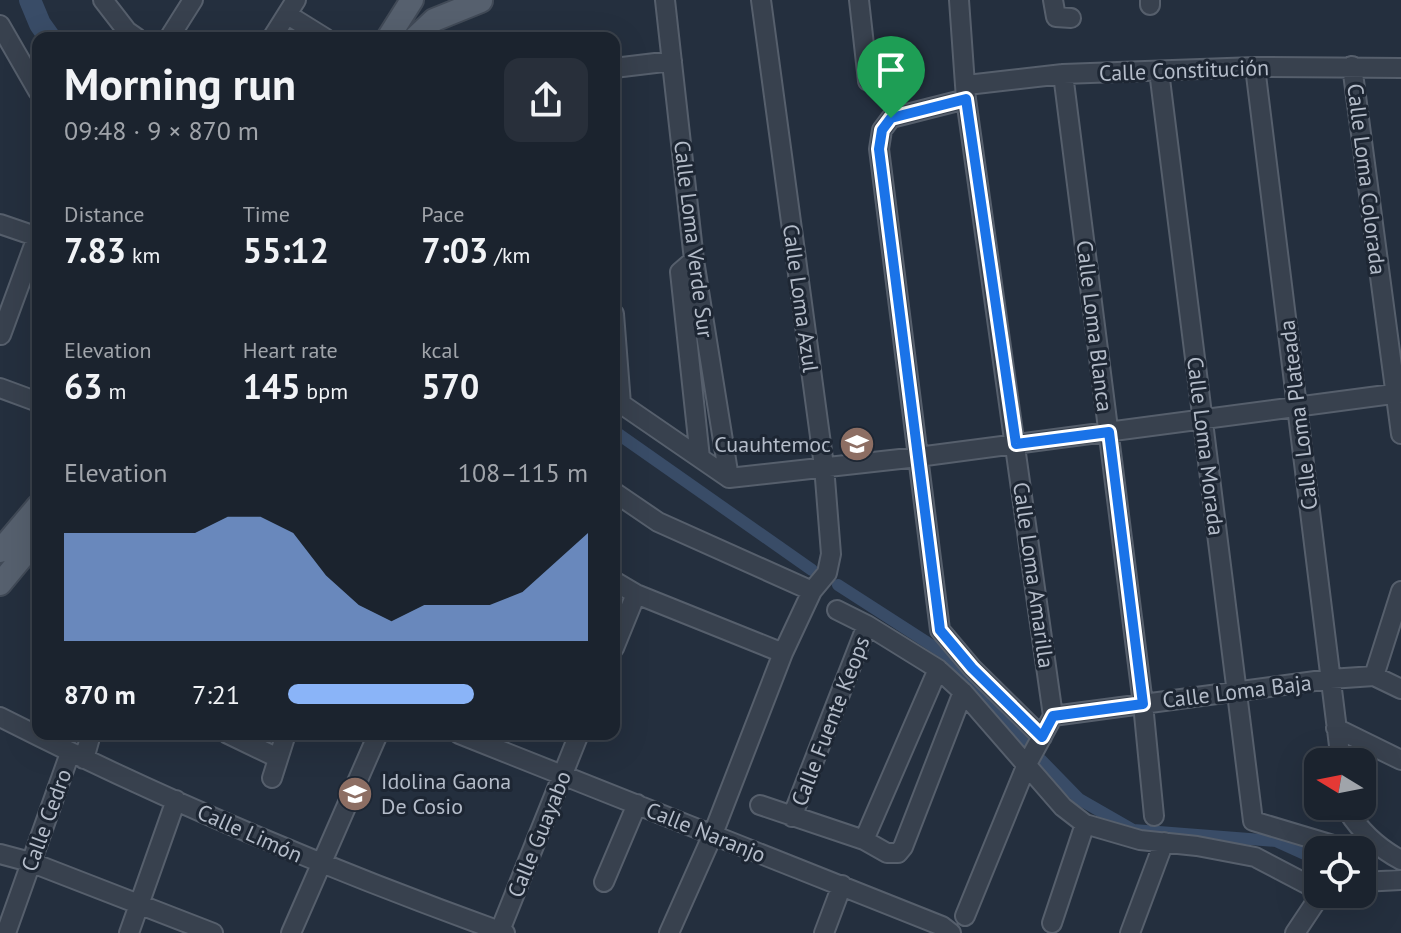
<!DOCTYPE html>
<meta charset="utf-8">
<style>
body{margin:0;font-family:"PT Sans",sans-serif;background:#282f3a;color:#f1f3f6;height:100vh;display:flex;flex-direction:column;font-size:30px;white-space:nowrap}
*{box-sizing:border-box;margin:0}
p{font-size:26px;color:#a0a4aa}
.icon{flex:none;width:44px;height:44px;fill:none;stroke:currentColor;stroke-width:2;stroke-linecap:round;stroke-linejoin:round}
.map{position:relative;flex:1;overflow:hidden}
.sheet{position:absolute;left:32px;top:32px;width:588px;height:708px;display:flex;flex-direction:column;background:#1b232e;border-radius:16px;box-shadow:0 8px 32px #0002,0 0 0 2px #39404a}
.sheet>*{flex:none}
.needle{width:52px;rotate:280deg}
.fabs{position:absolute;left:1304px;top:748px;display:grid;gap:16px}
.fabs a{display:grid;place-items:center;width:72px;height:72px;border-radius:16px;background:#1b232e;box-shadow:0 8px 32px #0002,0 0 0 2px #39404a;font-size:40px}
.pin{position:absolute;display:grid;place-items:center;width:68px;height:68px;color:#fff;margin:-82px -34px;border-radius:50% 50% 50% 0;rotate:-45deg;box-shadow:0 0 8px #0007}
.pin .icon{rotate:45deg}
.round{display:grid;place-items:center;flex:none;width:84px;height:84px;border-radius:16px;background:#282f3a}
.summary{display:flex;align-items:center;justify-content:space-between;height:136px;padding:0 32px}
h1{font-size:44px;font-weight:700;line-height:60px}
.stats{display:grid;grid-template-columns:repeat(3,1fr);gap:12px;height:136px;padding:8px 32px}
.stats div{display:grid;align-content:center}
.stats b{font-size:34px;font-weight:700}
.stats small{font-size:22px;font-weight:400}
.stats p{font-size:22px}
.chart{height:224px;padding:16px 32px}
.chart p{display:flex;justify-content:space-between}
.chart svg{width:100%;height:144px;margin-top:8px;fill:#8ab4f8;opacity:.7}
ul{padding:0 32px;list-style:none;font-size:26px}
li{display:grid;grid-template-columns:128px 96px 1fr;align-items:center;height:60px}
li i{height:20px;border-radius:10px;background:#8ab4f8}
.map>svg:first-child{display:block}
</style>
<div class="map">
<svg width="1401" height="933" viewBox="0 0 1401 933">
<rect width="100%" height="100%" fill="#242f3e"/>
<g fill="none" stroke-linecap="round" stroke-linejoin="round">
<path stroke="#394c67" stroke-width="12" d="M 614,431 L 812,570
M 838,585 L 942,652 L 1027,744
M 1041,760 L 1079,799 L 1133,830 L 1276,841 L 1318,860"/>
<path stroke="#394c67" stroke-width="22" d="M 30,0 L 40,24 L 50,38"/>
<g stroke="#565f6c" stroke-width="22">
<path id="minor" d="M 103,0 L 127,31 L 137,38
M 665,0 L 694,260 L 729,478
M 859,0 L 868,81
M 959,0 L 966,99 L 1053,716 L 1027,764 L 965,916
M 1053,0 L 1056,17 L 1071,18
M 1150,0 L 1150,5
M 288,15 L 325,38
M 0,25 L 38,91
M 169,38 L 193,0
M 272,38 L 296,0
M 1352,66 L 1401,434
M 1255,67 L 1341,762
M 614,68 L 672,61
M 1159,71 L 1253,821 L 1350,850
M 1063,74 L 1143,704 L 1154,816
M 967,85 L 1063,74 L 1255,67 L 1401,68
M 966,99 L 891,118 L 882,130 L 879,149 L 940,630 L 972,668 L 1042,737
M 0,224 L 38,237
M 694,260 L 680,272 L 700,458
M 614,314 L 621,404
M 1,335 L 37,237
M 0,388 L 38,402
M 614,399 L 729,478
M 729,478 L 918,457 L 1401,393
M 614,492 L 658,522 L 812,591
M 614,581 L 636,594 L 783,653
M 837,610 L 867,625 L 938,669 L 963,692 L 1063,807 L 1085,824 L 1140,840 L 1197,846 L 1255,857 L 1318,890
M 614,648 L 636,594
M 1374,676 L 1401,591
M 1053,716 L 1330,679 L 1374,676 L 1401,689
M 0,717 C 163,800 333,871 505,933
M 1336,728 L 1401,760
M 228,734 L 278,758
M 459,734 L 942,926 L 951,933
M 84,759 L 91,734
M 272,778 L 286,734
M 760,805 L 864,840 L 887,853 L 898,853 L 903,847 L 963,692
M 1347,810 C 1361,832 1378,848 1401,860
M 792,817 L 867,625
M 864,840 L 938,669
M 0,854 L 30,862 L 213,933
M 604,882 L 637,804
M 1362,882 L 1401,880
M 1052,923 L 1085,824
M 6,933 L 70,753
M 129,933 L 176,800
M 291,933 L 378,734
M 499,933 L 579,734
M 669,933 L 713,834 L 783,653 L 812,591 L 827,573 L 831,554 L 824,466 L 761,0
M 824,933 L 842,885
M 1130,933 L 1164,842
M 1295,933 L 1321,894"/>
</g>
<g stroke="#414a57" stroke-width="26">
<path id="major" d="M 388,38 L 412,0
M 415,38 L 434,20 L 481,1
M 0,551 L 38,506
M 0,584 L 38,538"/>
</g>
<use href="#minor" stroke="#38414e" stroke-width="18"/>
<use href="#major" stroke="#56606e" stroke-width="22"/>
</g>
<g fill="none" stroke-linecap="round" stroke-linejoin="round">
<g stroke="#fff" stroke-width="16">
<path id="route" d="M 966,99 L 1016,444 L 1109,432 L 1143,704 L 1053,716 L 1042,737 L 972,668 L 940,630 L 879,149 L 882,130 L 891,118 Z"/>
</g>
<use href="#route" stroke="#1a73e8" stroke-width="10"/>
</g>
<defs>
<g id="school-disc" transform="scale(1.8)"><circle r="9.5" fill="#8d6e63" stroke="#1d2633"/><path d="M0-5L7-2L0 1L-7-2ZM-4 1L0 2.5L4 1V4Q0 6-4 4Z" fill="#fff"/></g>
</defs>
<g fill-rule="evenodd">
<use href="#school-disc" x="857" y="444"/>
<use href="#school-disc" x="355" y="794"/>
</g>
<g text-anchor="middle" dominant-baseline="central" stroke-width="6" stroke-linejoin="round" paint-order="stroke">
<g font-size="22" fill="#b4bcc9" stroke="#1d2633">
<text transform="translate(1184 70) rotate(-2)">Calle Constitución</text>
<text transform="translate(1367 179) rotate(83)">Calle Loma Colorada</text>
<text transform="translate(694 239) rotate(83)">Calle Loma Verde Sur</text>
<text transform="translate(801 298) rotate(82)">Calle Loma Azul</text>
<text transform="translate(1095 326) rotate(83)">Calle Loma Blanca</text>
<text transform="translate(1298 415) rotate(-97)">Calle Loma Plateada</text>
<text transform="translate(1206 446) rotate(83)">Calle Loma Morada</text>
<text transform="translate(1034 575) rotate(82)">Calle Loma Amarilla</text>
<text transform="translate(1237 691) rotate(-7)">Calle Loma Baja</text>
<text transform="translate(830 721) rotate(-69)">Calle Fuente Keops</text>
<text transform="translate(46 820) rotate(-70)">Calle Cedro</text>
<text transform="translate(706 832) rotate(22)">Calle Naranjo</text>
<text transform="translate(250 833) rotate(24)">Calle Limón</text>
<text transform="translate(539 834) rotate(-68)">Calle Guayabo</text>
</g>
<g font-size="22" fill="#b4bcc9" stroke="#1d2633" text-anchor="end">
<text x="831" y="444">Cuauhtemoc</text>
<text x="381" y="781" text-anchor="start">Idolina Gaona<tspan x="381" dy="25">De Cosio</tspan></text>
</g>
</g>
</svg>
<div class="fabs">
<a><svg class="needle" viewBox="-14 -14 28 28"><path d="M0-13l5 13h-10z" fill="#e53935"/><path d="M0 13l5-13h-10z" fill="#a0a4aa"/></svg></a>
<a><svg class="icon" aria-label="locate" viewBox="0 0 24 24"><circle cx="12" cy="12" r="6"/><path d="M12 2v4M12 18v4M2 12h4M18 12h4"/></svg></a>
</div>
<div class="pin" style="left:891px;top:118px;background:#1e9e55"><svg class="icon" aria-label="arrive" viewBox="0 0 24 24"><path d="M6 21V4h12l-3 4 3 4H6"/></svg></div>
<section class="sheet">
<div class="summary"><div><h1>Morning run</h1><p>09:48 · 9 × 870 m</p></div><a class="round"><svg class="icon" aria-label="share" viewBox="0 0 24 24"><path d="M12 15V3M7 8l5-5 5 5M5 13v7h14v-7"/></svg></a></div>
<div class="stats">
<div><p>Distance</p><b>7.83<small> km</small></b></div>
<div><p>Time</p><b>55:12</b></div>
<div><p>Pace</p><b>7:03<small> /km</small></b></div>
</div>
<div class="stats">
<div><p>Elevation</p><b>63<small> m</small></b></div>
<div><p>Heart rate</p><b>145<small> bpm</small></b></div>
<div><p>kcal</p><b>570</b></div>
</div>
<div class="chart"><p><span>Elevation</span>108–115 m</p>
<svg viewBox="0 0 160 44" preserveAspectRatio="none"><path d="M0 44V11L10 11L20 11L30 11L40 11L50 6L60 6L70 11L80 24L90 33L100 38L110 33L120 33L130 33L140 29L150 20L160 11V44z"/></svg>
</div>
<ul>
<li><b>870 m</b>7:21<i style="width:62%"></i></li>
</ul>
</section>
</div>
